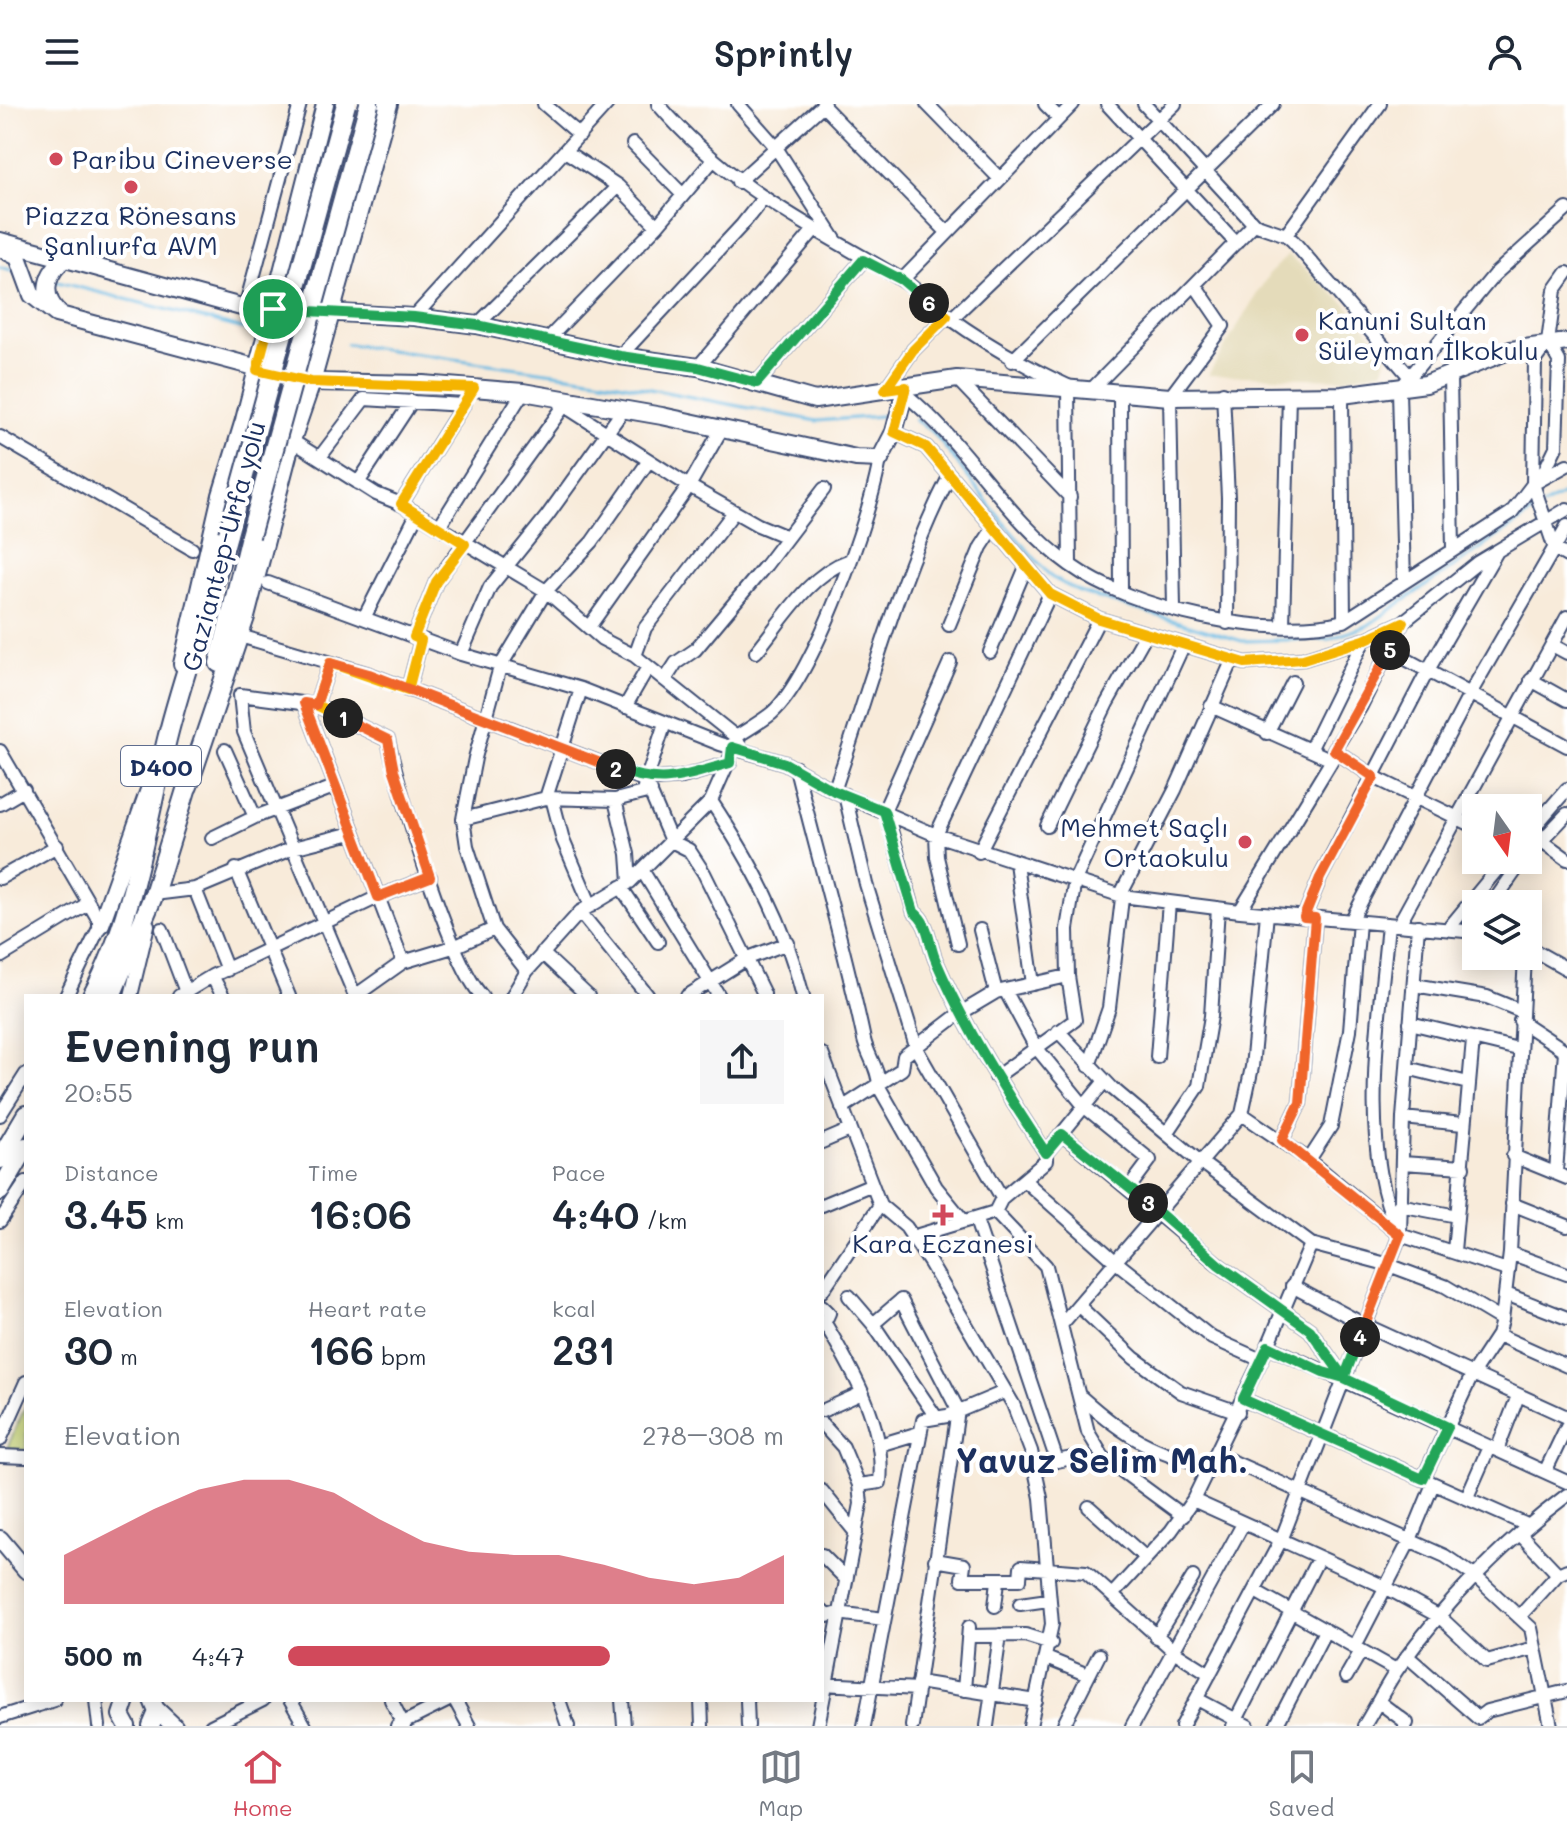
<!DOCTYPE html>
<meta charset="utf-8">
<style>
body{margin:0;font-family:Mali,sans-serif;background:#f6f6f7;color:#1f2937;height:100vh;display:flex;flex-direction:column;font-size:30px;white-space:nowrap}
*{box-sizing:border-box;margin:0}
p{font-size:26px;color:#747a83}
.icon{flex:none;width:44px;height:44px;fill:none;stroke:currentColor;stroke-width:2;stroke-linecap:round;stroke-linejoin:round}
.map{position:relative;flex:1;overflow:hidden}
.side{position:absolute;left:24px;top:890px;width:800px;height:708px;display:flex;flex-direction:column;background:#fff;border-radius:0px;box-shadow:0 4px 20px #0003}
.side>*{flex:none}
.needle{width:52px;rotate:166deg}
.buttons{position:absolute;left:1462px;top:690px;display:grid;gap:16px}
.buttons a{display:grid;place-items:center;width:80px;height:80px;border-radius:0px;background:#fff;box-shadow:0 4px 20px #0003;font-size:40px}
.pin{position:absolute;display:grid;place-items:center;width:68px;height:68px;color:#fff;margin:-34px;border:4px solid #fff;border-radius:50%;box-shadow:0 2px 8px #0007}
.km{position:absolute;width:40px;height:40px;margin:-20px;border-radius:50%;background:#222;color:#fff;font-size:22px;line-height:40px;text-align:center}
.round{display:grid;place-items:center;flex:none;width:84px;height:84px;border-radius:0px;background:#f6f6f7}
.summary{display:flex;align-items:center;justify-content:space-between;height:136px;padding:0 40px}
h1{font-size:44px;font-weight:600;line-height:60px}
.figures{display:grid;grid-template-columns:repeat(3,1fr);gap:12px;height:136px;padding:8px 40px}
.figures div{display:grid;align-content:center}
.figures b{font-size:40px;font-weight:600}
.figures small{font-size:22px;font-weight:400}
.figures p{font-size:22px}
.chart{height:224px;padding:16px 40px}
.chart p{display:flex;justify-content:space-between}
.chart svg{width:100%;height:144px;margin-top:8px;fill:#d1495b;opacity:.7}
ul{padding:0 40px;list-style:none;font-size:26px}
li{display:grid;grid-template-columns:128px 96px 1fr;align-items:center;height:60px}
li i{height:20px;border-radius:10px;background:#d1495b}
header{display:flex;justify-content:space-between;align-items:center;height:104px;padding:0 40px;background:#fff;font-size:36px;font-weight:600}
.tab-bar{display:flex;justify-content:space-around;align-items:center;height:112px;border-top:2px solid #e0e1e3;background:#fff;font-size:22px;color:#747a83}
.tab-bar a{display:grid;justify-items:center;gap:4px}
.tab-bar .current{color:#d1495b}
.map>svg:first-child{display:block}
</style>
<header><svg class="icon" aria-label="menu" viewBox="0 0 24 24"><path d="M4 6h16M4 12h16M4 18h16"/></svg>Sprintly<svg class="icon" aria-label="person" viewBox="0 0 24 24"><circle cx="12" cy="8" r="4"/><path d="M4 21q1-7 8-7t8 7"/></svg></header>
<div class="map">
<svg width="1567" height="1622" viewBox="0 0 1567 1622">
<rect width="100%" height="100%" fill="#fff"/>
<filter id="ink" filterUnits="userSpaceOnUse"><feTurbulence type="fractalNoise" baseFrequency=".0125" numOctaves="2"/><feDisplacementMap in="SourceGraphic" scale="16" xChannelSelector="R" yChannelSelector="G"/><feConvolveMatrix kernelMatrix="1 2 1 2 8 2 1 2 1" color-interpolation-filters="sRGB"/></filter>
<filter id="wash" filterUnits="userSpaceOnUse"><feTurbulence type="fractalNoise" baseFrequency=".006" numOctaves="4" result="noise"/><feDisplacementMap in="SourceGraphic" scale="32" xChannelSelector="R" yChannelSelector="G"/><feGaussianBlur stdDeviation="1.8" result="paint"/><feColorMatrix in="noise" values="0 0 0 0 0 0 0 0 0 0 0 0 0 0 0 0 0 1.4 0 .05"/><feComposite in="paint" operator="in"/></filter>
<g filter="url(#wash)">
<rect width="100%" height="100%" fill="#f8ebda"/>
<path fill="#e4dbba" d="M 1288,151 L 1345,199 L 1387,250 L 1383,266 L 1341,275 L 1208,271 L 1269,170 Z"/>
<path fill="#c3d072" stroke="#6f8068" stroke-width="2" d="M 26,1301 L 26,1347 L 7,1344 Z"/>
<g fill="none" stroke-linecap="round" stroke-linejoin="round">
<path stroke="#68bae3" stroke-width="3" d="M 0,163 L 15,167
M 54,177 L 248,226
M 347,240 L 597,275 L 817,317 L 881,312
M 915,316 L 933,328 L 1003,418 L 1051,473 L 1079,488 L 1242,537 L 1329,535 L 1367,522 L 1536,406
M 1543,402 L 1567,388"/>
</g>
</g>
<g filter="url(#ink)">
<g fill="none" stroke-linecap="round" stroke-linejoin="round">
<g stroke="#3c4b71" stroke-width="16">
<path id="minor" d="M 544,0 L 580,31
M 658,0 C 729,83 807,120 899,174 C 916,184 931,200 947,212 C 987,241 1024,262 1068,282 L 1070,461
M 738,0 L 775,42 L 836,137
M 927,0 L 999,74
M 1045,0 L 1058,13
M 1107,0 L 1236,139
M 1144,0 L 1254,120 L 1286,131 L 1293,137 L 1410,273
M 822,1 L 946,127
M 633,40 L 683,91
M 565,47 L 618,82
M 738,78 L 824,0
M 1286,131 L 1380,0
M 1567,169 L 1555,186 L 1548,238 L 1535,256 L 1533,380 L 1555,445 L 1567,452
M 902,176 L 1073,0
M 245,204 L 300,0
M 414,213 L 607,0
M 951,215 L 1175,0
M 477,221 L 618,82 L 657,122
M 549,234 L 657,122 L 713,56
M 620,252 L 742,121 L 764,93
M 1012,257 L 1273,0
M 698,263 L 814,126
M 1450,271 L 1453,446
M 957,275 L 1070,393
M 757,279 L 863,156
M 885,286 L 913,246 L 947,212
M 1091,286 L 1254,120
M 1120,289 L 1121,487
M 1223,289 L 1228,394 L 1227,519
M 905,290 C 967,340 1006,415 1070,461 C 1132,506 1270,536 1344,517 L 1511,409 L 1533,380 L 1567,361
M 1342,291 L 1344,517
M 560,299 L 689,382 L 758,421 L 787,433
M 894,328 L 926,343 L 1050,490 L 1099,515 L 1245,559 L 1303,555 L 1364,536 L 1403,518 L 1477,459 L 1567,405
M 0,333 L 192,445
M 291,336 L 376,390 L 401,400 L 546,487 L 602,535 L 635,552 L 736,633
M 320,353 L 364,295 L 463,301
M 1540,376 L 1556,343 L 1559,257 L 1548,238
M 358,379 L 412,297
M 401,400 L 465,298
M 439,423 L 523,288
M 1404,478 L 1399,286 L 1494,171 L 1567,105
M 268,479 L 461,550 L 581,585 L 720,640 L 785,659 L 834,687 L 936,731 L 1122,792 L 1240,807 L 1476,828
M 1174,504 L 1170,293 L 1223,222 L 1195,181
M 364,514 L 417,410
M 949,521 L 981,443 L 994,423
M 1283,522 L 1289,291
M 589,523 L 689,382 L 721,326
M 240,532 L 369,570 L 645,676 L 682,673 L 730,659
M 414,533 L 436,478 L 564,302
M 1552,541 L 1567,549
M 1389,546 L 1567,642
M 756,548 C 781,518 809,470 848,457
M 990,548 L 1026,463
M 461,550 L 490,483 L 547,412 L 624,305
M 635,552 L 645,524 L 734,408
M 665,576 L 676,559 L 695,546 L 766,461 L 824,385
M 1531,576 L 1567,596
M 408,586 L 421,536
M 304,599 L 403,858
M 316,601 L 330,559
M 1211,602 L 1332,656
M 625,603 L 648,563
M 1267,629 L 1293,578
M 739,640 L 736,633 C 748,625 761,618 772,609 C 814,572 871,411 880,355
M 225,646 L 255,713
M 1310,646 L 1364,536
M 1334,646 L 1374,673 L 1476,723
M 0,647 L 101,820 L 66,892
M 730,654 L 711,697 C 752,759 785,819 803,892
M 796,664 C 818,755 845,844 864,936 C 868,952 879,965 879,983 L 936,1083 L 962,1115
M 645,676 L 671,737 L 689,746 L 704,769 L 764,890
M 644,683 L 665,619
M 834,687 C 871,581 899,470 950,371
M 845,691 L 866,780 L 917,946 L 1002,1094 L 995,1108
M 546,694 L 581,585
M 552,694 L 563,736 L 591,802
M 615,696 L 628,750 L 630,778
M 0,700 L 24,686
M 884,707 L 950,558
M 887,712 L 914,808 C 930,820 928,839 936,857 C 966,926 1005,987 1046,1049
M 463,715 L 546,694 L 615,696 L 651,687
M 1047,722 L 1107,599 L 1146,530
M 1528,730 L 1567,685
M 212,734 L 255,713 L 334,683
M 1542,737 L 1567,755
M 979,748 L 1099,515
M 1528,751 L 1567,710
M 1016,759 L 1033,880
M 236,765 L 289,892
M 642,766 L 719,892
M 0,774 L 57,742
M 621,783 L 658,838
M 195,785 L 227,866
M 153,795 L 154,790 L 195,785 L 293,744 L 352,729
M 1492,800 L 1523,756
M 1240,807 L 1332,656 L 1334,646 L 1361,602 L 1403,518
M 580,808 L 648,892
M 1304,813 L 1320,774 L 1428,566 L 1496,449
M 1351,817 L 1471,588 L 1567,422
M 1388,820 C 1380,911 1358,1040 1397,1125
M 1399,820 L 1567,513
M 162,825 L 186,888
M 1448,825 L 1505,756
M 980,826 L 996,888
M 958,840 L 937,753 L 936,731 L 1050,490
M 1528,843 L 1567,865
M 542,849 L 588,892
M 0,853 L 89,799
M 527,867 L 494,825 L 467,742 L 463,715 L 475,654 L 500,563 L 546,487 L 592,438 L 648,358
M 212,872 L 223,892
M 1414,881 L 1487,893 L 1521,907
M 1005,886 L 1035,942 L 1085,1003 L 1150,1056 L 1129,1084
M 131,892 L 148,821
M 179,892 L 212,872 L 378,793 L 430,773
M 482,892 C 451,860 398,685 388,636 L 316,601 L 240,591 L 244,628 L 355,892 L 403,858 L 456,842 L 494,825
M 512,892 L 527,867 L 580,808 L 630,778 L 711,697
M 687,892 L 748,854 L 788,839
M 1520,917 L 1567,948
M 1410,919 L 1518,945
M 1058,927 L 1112,984 L 1199,1057 L 1311,1140 L 1386,1160 L 1445,1182 L 1502,1216
M 822,950 L 880,1101 L 906,1123 L 930,1159 L 1013,1300 L 1031,1347 L 1041,1394 L 1052,1520 L 1030,1622
M 1157,953 L 1169,798
M 1089,962 L 1109,904 L 1123,786 L 1175,686 L 1233,555
M 1407,964 L 1468,979
M 996,973 L 1075,916 L 1068,872 L 1067,825 L 1075,776 L 1183,542
M 842,1004 L 902,965 L 904,952 L 959,910 L 996,888 L 1068,872
M 1242,1010 L 1309,1056 L 1400,1131 L 1507,1166
M 0,1011 L 26,970
M 1403,1014 L 1463,1020
M 1168,1028 L 1199,982 L 1211,912 L 1218,804
M 1062,1030 L 1219,1161 L 1310,1226 L 1344,1274
M 1282,1036 L 1300,999 L 1315,814
M 822,1038 L 850,1026
M 1513,1052 L 1567,1074
M 1309,1056 L 1331,1022 L 1350,926 L 1359,818
M 1402,1059 L 1463,1063
M 1556,1068 L 1565,947
M 1025,1077 L 1116,1158 L 1212,1234 L 1261,1256
M 1002,1094 L 1046,1057 L 1046,1049 L 1105,977
M 1512,1100 L 1567,1122
M 822,1101 L 870,1081
M 1399,1101 L 1457,1112
M 976,1116 L 1057,1357 L 1035,1362
M 0,1117 L 26,1078
M 912,1133 L 995,1108 L 1046,1162 L 1088,1328 L 1103,1353 L 1183,1412
M 1454,1147 L 1473,936
M 1510,1149 L 1567,1170
M 1292,1182 L 1365,1221 L 1567,1313
M 822,1187 L 880,1101
M 1506,1190 L 1567,1214
M 849,1192 L 873,1220
M 822,1202 L 829,1209 L 823,1222
M 1079,1202 L 1134,1254 L 1181,1288 L 1238,1308
M 1061,1221 L 1242,1010 L 1252,963 L 1267,810
M 1498,1231 L 1567,1262
M 1268,1242 L 1567,1378
M 1081,1293 C 1127,1334 1152,1348 1212,1363
M 1243,1295 L 1527,1421
M 822,1307 L 862,1289
M 822,1320 L 843,1343 L 859,1381
M 0,1336 L 26,1278
M 879,1341 L 919,1329
M 1497,1346 L 1518,1292
M 1218,1351 L 1445,1452 L 1476,1473 L 1531,1524 L 1551,1622
M 0,1352 L 26,1353
M 1057,1357 L 1077,1353
M 1545,1368 L 1567,1322
M 1423,1375 L 1473,1269 L 1498,1231 L 1502,1216 L 1510,1149 L 1525,852
M 822,1387 L 856,1429
M 1467,1393 L 1489,1343
M 1193,1396 L 1385,1483 L 1440,1513 L 1487,1557 L 1534,1544
M 1089,1403 L 1146,1454
M 1520,1430 L 1558,1470
M 822,1451 L 845,1474
M 935,1456 L 964,1461 L 962,1475 L 1020,1475 L 1021,1463 L 1086,1468 L 1175,1548 L 1210,1570
M 1255,1487 L 1396,1566
M 1112,1491 L 1171,1427 L 1193,1396 L 1268,1242 L 1311,1140
M 1020,1500 L 1048,1496
M 995,1502 L 998,1477
M 822,1507 L 827,1512 L 838,1509 L 884,1515
M 1519,1513 L 1558,1470 L 1567,1466
M 969,1532 L 1025,1531 L 1051,1539
M 1156,1533 L 1193,1473
M 1355,1542 L 1410,1436 L 1433,1380
M 1407,1552 L 1478,1614 L 1487,1607 L 1567,1587
M 1046,1554 L 1088,1571
M 1346,1573 L 1361,1547
M 918,1578 L 1036,1597
M 822,1580 L 918,1585
M 964,1586 L 969,1523
M 1197,1595 L 1248,1622
M 96,1596 L 99,1622
M 290,1596 L 305,1622
M 391,1596 L 404,1622
M 455,1596 L 469,1622
M 559,1596 L 568,1622
M 622,1596 L 624,1622
M 701,1596 L 702,1622
M 747,1596 L 748,1622
M 1379,1598 L 1407,1619 L 1405,1622
M 0,1613 L 54,1596
M 211,1622 L 263,1596
M 397,1622 L 449,1596
M 818,1622 L 861,1400 L 859,1381 L 880,1378 C 886,1321 852,1265 823,1216
M 864,1622 L 923,1316 L 947,1312 L 1004,1288
M 912,1622 L 958,1306 L 901,1196 L 873,1220 L 936,1313
M 987,1622 L 1000,1531
M 1063,1622 L 1099,1551
M 1132,1622 L 1243,1420
M 1182,1622 L 1282,1434 L 1400,1131 L 1403,1014 L 1418,822
M 1233,1622 L 1319,1453
M 1276,1622 L 1325,1527
M 1364,1622 C 1376,1603 1386,1581 1399,1563 C 1445,1499 1504,1438 1567,1391"/>
</g>
<g stroke="#3c4b71" stroke-width="20">
<path id="major" d="M 0,137 L 245,204 L 414,213 L 477,221 L 620,252 L 698,263 L 815,296 L 957,275 L 1170,293 L 1342,291 L 1426,280 L 1511,246 L 1567,238
M 2,145 L 18,153 L 32,191 L 56,210 L 311,278 L 423,280 L 523,288 L 662,312 L 856,354 L 880,355 L 894,328 L 906,283
M 59,209 C 39,190 47,168 66,154
M 182,560 L 221,391 L 244,316 L 325,0
M 101,820 L 150,683
M 0,1435 L 26,1466
M 126,1596 L 121,1611 L 127,1622
M 156,1605 L 174,1622
M 151,1622 L 157,1608 L 152,1596"/>
</g>
<g stroke="#3c4b71" stroke-width="22">
<path id="highway" d="M 219,559 L 250,432
M 188,682 L 245,513 L 291,336 L 311,278 L 388,0
M 92,892 C 133,818 147,717 167,635 C 184,566 210,499 228,430
M 111,892 L 154,790 L 190,673
M 0,1055 L 26,1011
M 0,1087 L 26,1043"/>
</g>
<use href="#minor" stroke="#fff" stroke-width="12"/>
<use href="#major" stroke="#fff" stroke-width="16"/>
<use href="#highway" stroke="#fff" stroke-width="18"/>
<g stroke="#3c4b71" stroke-width="22" stroke-linecap="butt">
<path id="highway-bridge" d="M 228,430 L 346,0
M 250,432 L 369,0"/>
</g>
<use href="#highway-bridge" stroke="#fff" stroke-width="18"/>
</g>
</g>
<g fill="none" stroke-linecap="round" stroke-linejoin="round" filter="url(#ink)">
<g stroke="#fff" stroke-width="16">
<path id="split-1" d="M 273,205 L 257,266 L 311,278 L 474,284 L 401,400 L 465,440 L 436,478 L 414,533 L 421,536 L 408,586 L 330,559 L 316,601 L 343,614"/>
</g>
<g stroke="#fff" stroke-width="16">
<path id="split-2" d="M 343,614 L 388,636 L 394,667 L 430,773 L 378,793 L 304,599 L 316,601 L 330,559 L 369,570 L 616,665"/>
</g>
<g stroke="#fff" stroke-width="16">
<path id="split-3" d="M 616,665 C 663,683 684,672 730,659 L 732,643 L 785,659 L 834,687 L 884,707 L 914,808 C 930,820 928,839 936,857 C 966,926 1005,987 1046,1049 L 1062,1030 L 1148,1099"/>
</g>
<g stroke="#fff" stroke-width="16">
<path id="split-4" d="M 1148,1099 L 1219,1161 L 1310,1226 L 1344,1274 L 1448,1323 L 1423,1375 L 1243,1295 L 1268,1242 L 1323,1268 L 1344,1274 L 1360,1233"/>
</g>
<g stroke="#fff" stroke-width="16">
<path id="split-5" d="M 1360,1233 L 1400,1131 L 1282,1036 L 1300,999 L 1315,814 L 1304,813 L 1320,774 L 1374,673 L 1334,646 L 1390,546"/>
</g>
<g stroke="#fff" stroke-width="16">
<path id="split-6" d="M 929,199 L 947,212 L 913,246 L 885,286 L 906,283 L 894,328 L 926,343 L 1050,490 L 1099,515 L 1245,559 L 1303,555 L 1364,536 L 1403,518 L 1390,546"/>
</g>
<g stroke="#fff" stroke-width="16">
<path id="split-7" d="M 273,205 L 414,213 L 477,221 L 620,252 L 698,263 L 757,279 L 863,156 L 902,176 L 929,199"/>
</g>
<use href="#split-1" stroke="#f5b400" stroke-width="10"/>
<use href="#split-2" stroke="#f0652b" stroke-width="10"/>
<use href="#split-3" stroke="#22a559" stroke-width="10"/>
<use href="#split-4" stroke="#22a559" stroke-width="10"/>
<use href="#split-5" stroke="#f0652b" stroke-width="10"/>
<use href="#split-6" stroke="#f5b400" stroke-width="10"/>
<use href="#split-7" stroke="#22a559" stroke-width="10"/>
</g>
<g fill="#d1495b" stroke="#fff" stroke-width="3">
<circle cx="56" cy="55" r="8"/>
<circle cx="131" cy="83" r="8"/>
<circle cx="1302" cy="231" r="8"/>
<circle cx="1245" cy="738" r="8"/>
<path d="M939 1099h8v8h8v8h-8v8h-8v-8h-8v-8h8z"/>
</g>
<g text-anchor="middle" dominant-baseline="central" stroke-width="8" stroke-linejoin="round" paint-order="stroke">
<rect fill="#fff" stroke="#5f6d8e" stroke-width="2" x="121" y="642" width="80" height="40" rx="6"/>
<g font-size="24" font-weight="bold" fill="#1b2f5e">
<text x="161" y="662">D400</text>
</g>
<g font-size="26" fill="#1b2f5e" stroke="#fff" text-anchor="start">
<text x="72" y="55">Paribu Cineverse</text>
<text x="131" y="111" text-anchor="middle">Piazza Rönesans<tspan x="131" dy="30">Şanlıurfa AVM</tspan></text>
<text x="1318" y="216">Kanuni Sultan<tspan x="1318" dy="30">Süleyman İlkokulu</tspan></text>
<text x="1229" y="723" text-anchor="end">Mehmet Saçlı<tspan x="1229" dy="30">Ortaokulu</tspan></text>
<text x="943" y="1139" text-anchor="middle">Kara Eczanesi</text>
</g>
<g font-size="26" fill="#1b2f5e" stroke="#fff">
<text transform="translate(223 442) rotate(-75)">Gaziantep-Urfa yolu</text>
</g>
<g font-size="34" font-weight="bold" fill="#1b2f5e" stroke="#fff">
<text x="1102" y="1355">Yavuz Selim Mah.</text>
</g>
</g>
</svg>
<div class="buttons">
<a><svg class="needle" viewBox="-14 -14 28 28"><path d="M0-13l5 13h-10z" fill="#e53935"/><path d="M0 13l5-13h-10z" fill="#747a83"/></svg></a>
<a><svg class="icon" aria-label="layers" viewBox="0 0 24 24"><path d="M12 4l9 5-9 5-9-5zM3 14l9 5 9-5"/></svg></a>
</div>
<div class="pin" style="left:273px;top:205px;background:#1e9e55"><svg class="icon" aria-label="arrive" viewBox="0 0 24 24"><path d="M6 21V4h12l-3 4 3 4H6"/></svg></div>
<b class="km" style="left:343px;top:614px">1</b>
<b class="km" style="left:616px;top:665px">2</b>
<b class="km" style="left:1148px;top:1099px">3</b>
<b class="km" style="left:1360px;top:1233px">4</b>
<b class="km" style="left:1390px;top:546px">5</b>
<b class="km" style="left:929px;top:199px">6</b>
<section class="side">
<div class="summary"><div><h1>Evening run</h1><p>20:55</p></div><a class="round"><svg class="icon" aria-label="share" viewBox="0 0 24 24"><path d="M12 15V3M7 8l5-5 5 5M5 13v7h14v-7"/></svg></a></div>
<div class="figures">
<div><p>Distance</p><b>3.45<small> km</small></b></div>
<div><p>Time</p><b>16:06</b></div>
<div><p>Pace</p><b>4:40<small> /km</small></b></div>
</div>
<div class="figures">
<div><p>Elevation</p><b>30<small> m</small></b></div>
<div><p>Heart rate</p><b>166<small> bpm</small></b></div>
<div><p>kcal</p><b>231</b></div>
</div>
<div class="chart"><p><span>Elevation</span>278–308 m</p>
<svg viewBox="0 0 160 44" preserveAspectRatio="none"><path d="M0 44V29L10 22L20 15L30 9L40 6L50 6L60 10L70 18L80 25L90 28L100 29L110 29L120 32L130 36L140 38L150 36L160 29V44z"/></svg>
</div>
<ul>
<li><b>500 m</b>4:47<i style="width:65%"></i></li>
</ul>
</section>
</div>
<nav class="tab-bar">
<a class="current"><svg class="icon" aria-label="home" viewBox="0 0 24 24"><path d="M3 11l9-7 9 7M6 9v11h12V9"/></svg>Home</a>
<a><svg class="icon" aria-label="map" viewBox="0 0 24 24"><path d="M3 6l6-2 6 2 6-2v14l-6 2-6-2-6 2zM9 4v14M15 6v14"/></svg>Map</a>
<a><svg class="icon" aria-label="saved" viewBox="0 0 24 24"><path d="M7 4h10v16l-5-4-5 4z"/></svg>Saved</a>
</nav>
